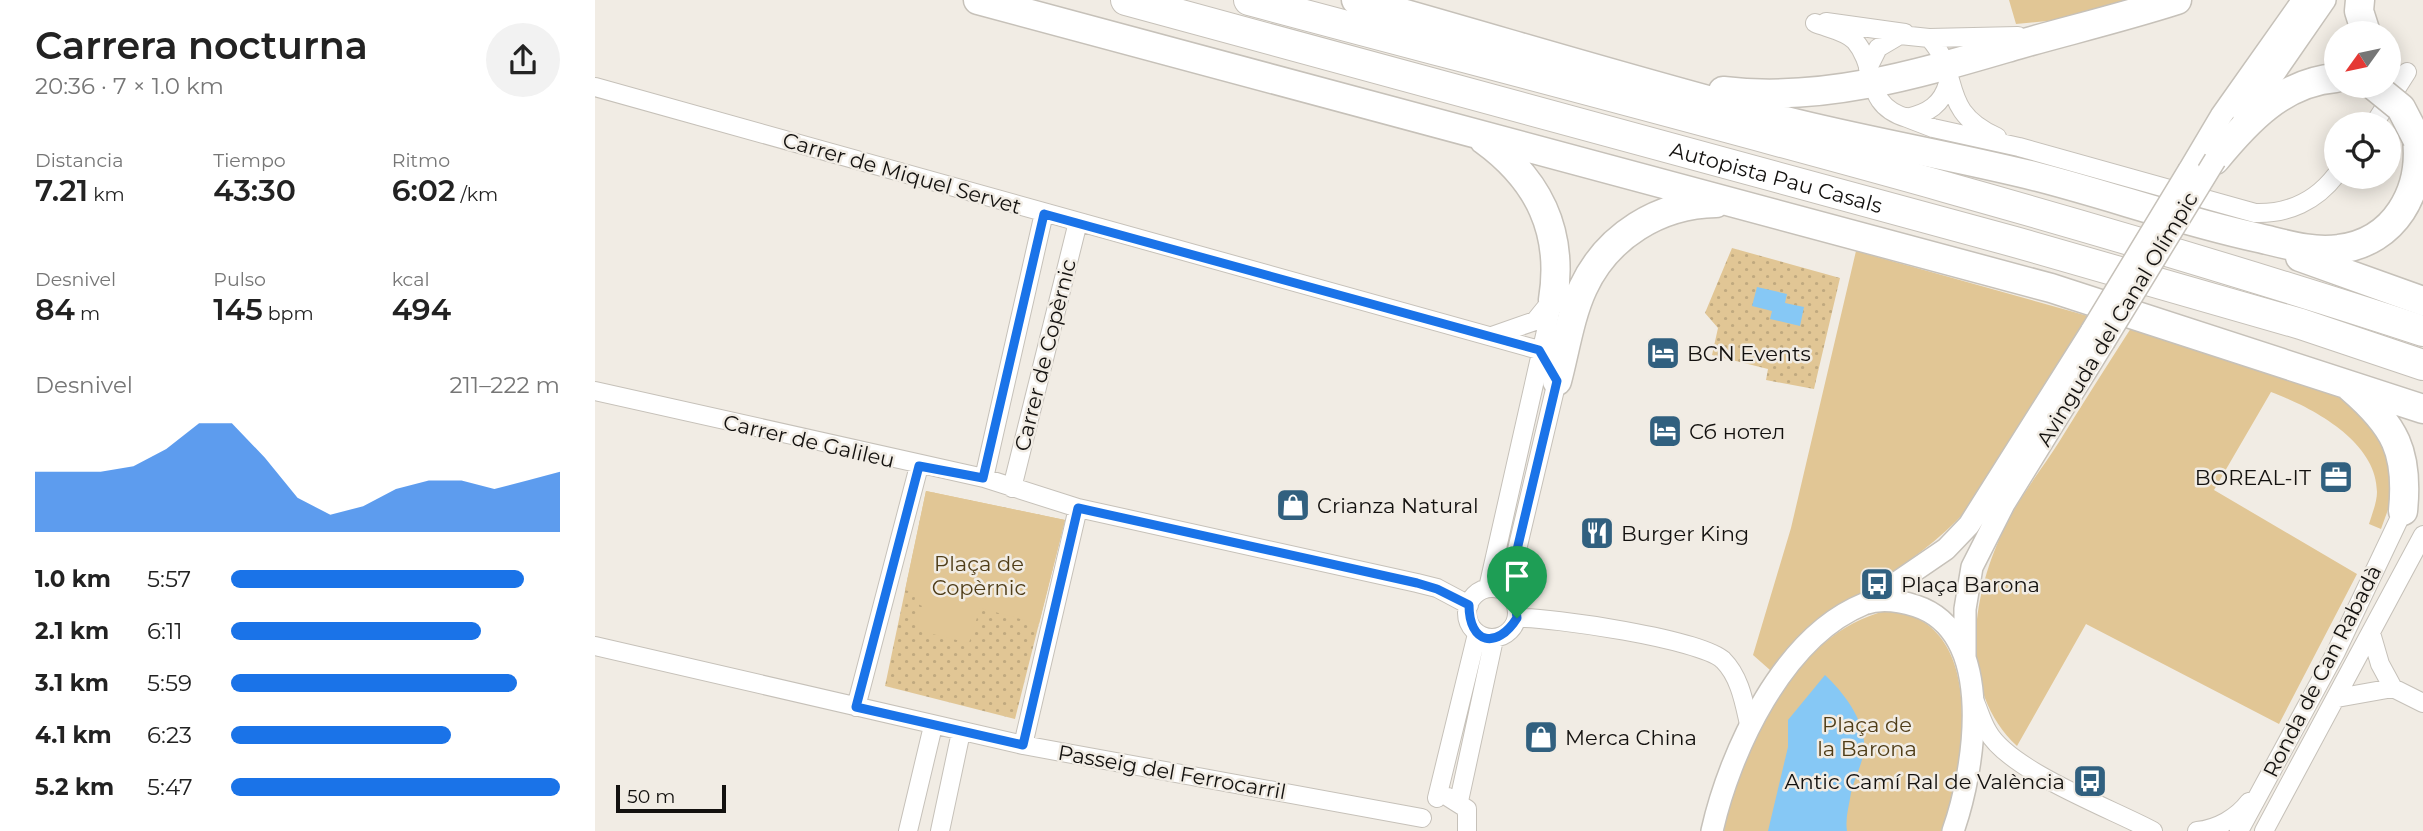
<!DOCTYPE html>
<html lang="es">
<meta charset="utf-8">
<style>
body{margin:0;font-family:Montserrat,sans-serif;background:#f2f2f2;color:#222;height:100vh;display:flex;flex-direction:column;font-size:26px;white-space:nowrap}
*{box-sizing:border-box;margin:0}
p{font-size:23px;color:#767676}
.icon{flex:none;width:38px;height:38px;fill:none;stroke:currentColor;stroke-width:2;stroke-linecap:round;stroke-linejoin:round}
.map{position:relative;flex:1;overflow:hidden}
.side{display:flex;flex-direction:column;background:#fff;width:595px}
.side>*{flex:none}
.needle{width:46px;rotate:237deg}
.tools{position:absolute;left:1729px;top:21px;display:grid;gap:14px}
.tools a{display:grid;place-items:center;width:77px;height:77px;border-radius:50%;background:#fff;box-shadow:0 4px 18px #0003;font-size:35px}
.scale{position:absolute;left:21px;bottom:18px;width:110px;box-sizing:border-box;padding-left:7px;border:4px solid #13110f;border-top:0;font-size:19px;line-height:24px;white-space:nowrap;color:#13110f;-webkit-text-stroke:5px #f1ece4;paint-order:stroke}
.pin{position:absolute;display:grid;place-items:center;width:60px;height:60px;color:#fff;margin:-72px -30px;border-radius:50% 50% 50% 0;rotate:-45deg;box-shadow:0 0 7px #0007}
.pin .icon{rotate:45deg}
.round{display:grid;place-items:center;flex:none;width:74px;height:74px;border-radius:37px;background:#f2f2f2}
.head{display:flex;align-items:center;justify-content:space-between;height:119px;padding:0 35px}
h1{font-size:38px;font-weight:600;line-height:52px}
.metrics{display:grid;grid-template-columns:repeat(3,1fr);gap:10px;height:119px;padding:7px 35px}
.metrics div{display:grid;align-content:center}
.metrics b{font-size:30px;font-weight:600}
.metrics small{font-size:19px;font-weight:400}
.metrics p{font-size:19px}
.chart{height:196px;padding:14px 35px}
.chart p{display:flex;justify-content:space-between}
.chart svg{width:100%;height:126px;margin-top:7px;fill:#1a73e8;opacity:.7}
ul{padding:0 35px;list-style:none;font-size:23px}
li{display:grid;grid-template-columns:112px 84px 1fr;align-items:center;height:52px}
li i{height:18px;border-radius:9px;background:#1a73e8}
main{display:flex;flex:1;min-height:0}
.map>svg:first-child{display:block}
</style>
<main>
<section class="side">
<div class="head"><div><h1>Carrera nocturna</h1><p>20:36 · 7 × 1.0 km</p></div><a class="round"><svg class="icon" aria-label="share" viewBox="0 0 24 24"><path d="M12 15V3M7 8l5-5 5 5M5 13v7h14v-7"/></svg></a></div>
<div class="metrics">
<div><p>Distancia</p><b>7.21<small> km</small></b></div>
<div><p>Tiempo</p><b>43:30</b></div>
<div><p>Ritmo</p><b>6:02<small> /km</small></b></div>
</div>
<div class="metrics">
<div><p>Desnivel</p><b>84<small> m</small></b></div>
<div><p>Pulso</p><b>145<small> bpm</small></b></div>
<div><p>kcal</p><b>494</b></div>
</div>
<div class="chart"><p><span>Desnivel</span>211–222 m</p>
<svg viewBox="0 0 160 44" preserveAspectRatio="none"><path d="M0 44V23L10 23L20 23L30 21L40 15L50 6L60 6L70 18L80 32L90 38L100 35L110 29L120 26L130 26L140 29L150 26L160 23V44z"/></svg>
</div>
<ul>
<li><b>1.0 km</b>5:57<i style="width:89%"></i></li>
<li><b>2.1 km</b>6:11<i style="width:76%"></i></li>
<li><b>3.1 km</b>5:59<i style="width:87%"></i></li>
<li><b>4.1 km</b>6:23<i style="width:67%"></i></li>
<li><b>5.2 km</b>5:47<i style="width:100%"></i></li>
</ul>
</section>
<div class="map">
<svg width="1828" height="831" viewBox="0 0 1828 831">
<defs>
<pattern id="grass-dots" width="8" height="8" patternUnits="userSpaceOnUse" patternTransform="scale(1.75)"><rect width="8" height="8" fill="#e1c695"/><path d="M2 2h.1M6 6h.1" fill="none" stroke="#c0a97f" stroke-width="1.8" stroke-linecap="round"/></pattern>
</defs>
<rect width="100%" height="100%" fill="#f1ece4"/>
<path fill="url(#grass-dots)" d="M 1137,248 L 1245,278 L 1219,389 L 1171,380 L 1173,369 L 1117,355 L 1123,328 L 1110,313 Z
M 331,491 L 470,520 L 420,719 L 290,686 Z"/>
<path fill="#e1c695" d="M 1414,0 L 1534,0 L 1462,20 L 1421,24 Z
M 1261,251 L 1493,316 L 1372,510 C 1314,574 1230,604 1175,670 L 1158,655 L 1196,528 Z
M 1538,325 L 1742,388 L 1793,446 L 1799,493 L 1786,529 L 1774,524 C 1777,514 1782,502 1782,492 C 1782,441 1716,407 1676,392 L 1619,490 L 1762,574 L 1684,724 L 1491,624 L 1422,746 C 1363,691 1376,600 1407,533 C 1421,501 1445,472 1464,442 C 1488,403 1513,364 1538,325 Z
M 331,491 L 470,520 L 444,624 L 385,608 L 374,643 L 321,630 L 327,606 L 319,602 L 321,594 L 310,590 Z
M 1294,610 C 1394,622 1370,765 1346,831 L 1129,831 C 1132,814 1134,794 1139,778 C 1145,763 1155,749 1162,735 C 1193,678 1227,626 1294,610 Z"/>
<path fill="#86c8f5" d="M 1162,287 L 1192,294 L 1190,303 L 1209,307 L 1205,326 L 1175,319 L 1177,311 L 1157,306 Z
M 1230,675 C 1249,693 1272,722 1269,751 C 1267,765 1259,779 1256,793 C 1254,806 1250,818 1252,831 L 1173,831 L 1193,747 L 1193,720 Z"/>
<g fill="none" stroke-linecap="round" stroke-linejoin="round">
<g stroke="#c6c1b9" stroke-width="20">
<path id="minor" d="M 1231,22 L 1310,33
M 1220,23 C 1232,28 1251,31 1260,41 C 1284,69 1267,105 1312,118 C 1333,113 1347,105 1353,83
M 1334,38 C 1368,75 1342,110 1402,137
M 1273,68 L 1283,48 L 1305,35 L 1334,38 L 1423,36
M 0,87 L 944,350 L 962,381 L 912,592
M 1312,118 L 1338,128 L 1424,147 L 1660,213 C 1693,214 1721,201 1741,175
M 1779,124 L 1812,72
M 897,336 L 940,321 L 953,305
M 0,391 L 389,478 L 483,508 L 822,583 L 842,588 L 874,605
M 389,478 L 449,213
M 417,488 L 483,222
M 893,588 L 958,300
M872 613a25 25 0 1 1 50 0a25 25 0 1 1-50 0Z
M 922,618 C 956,617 1105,639 1128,660 C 1145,677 1149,702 1154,724
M 1776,633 L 1785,664 L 1798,688
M 0,646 L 428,745 L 827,818
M 1742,698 L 1798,688 L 1828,703
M 1380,702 C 1384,711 1387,722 1393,732 C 1415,771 1517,809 1558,831
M 261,707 L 324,466
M 428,745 L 483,508
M 853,797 L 872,809 L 872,831
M 842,798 L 882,634
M 864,801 L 899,639
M 313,831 L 338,726
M 345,831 L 366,732
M 1602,831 C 1622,829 1642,818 1654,802
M 1644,831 L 1741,652 L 1808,511
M 1669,831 L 1828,535"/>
</g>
<g stroke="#c6c1b9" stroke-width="24">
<path id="tertiary" d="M 1649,117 L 1730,0
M 1594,170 L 1626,116 L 1708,0
M 1272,603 L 1351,549 L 1374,525 L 1497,330
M 1370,657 L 1370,609 L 1377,567 L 1409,504 L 1509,342
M 1117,831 C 1135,751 1188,637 1269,604 C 1285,598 1305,601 1321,606 C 1403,633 1379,772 1358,831"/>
</g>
<g stroke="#c6c1b9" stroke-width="31">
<path id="trunk" d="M 383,0 L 1456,288 L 1828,409
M 761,0 C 904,40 1047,84 1191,121 C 1274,142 1359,156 1443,177 C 1517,196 1589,222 1664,238 C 1690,244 1717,253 1744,249 C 1800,242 1828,191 1822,139
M 1765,0 L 1764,11 L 1771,33
M 1128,91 C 1229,103 1326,73 1422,45 C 1475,30 1529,17 1582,0
M 889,140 C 944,180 969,232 958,300
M 1620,160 C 1652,121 1688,82 1741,78
M 1705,257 L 1828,301
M 962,381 C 970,351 975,316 988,288 C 1012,236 1064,204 1121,203
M 1756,388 C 1800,426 1814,452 1808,511"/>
</g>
<g stroke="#c6c1b9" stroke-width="32">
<g id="motorway">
<path id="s1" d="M 531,0 L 1420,242 L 1706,324 L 1828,365"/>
<path d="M 654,0 C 1046,105 1441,204 1828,331"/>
</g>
</g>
<use href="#minor" stroke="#fff" stroke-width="18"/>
<use href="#tertiary" stroke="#fff" stroke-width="21"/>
<use href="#trunk" stroke="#fff" stroke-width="28"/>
<use href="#motorway" stroke="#fff" stroke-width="30"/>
<g stroke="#c6c1b9" stroke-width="24" stroke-linecap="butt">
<path id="tertiary-bridge" d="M 1497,330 L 1594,170
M 1509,342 L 1620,160"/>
</g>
<g stroke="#c6c1b9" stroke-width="31" stroke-linecap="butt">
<path id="trunk-bridge" d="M 1779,86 L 1806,108 L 1822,139"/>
</g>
<use href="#tertiary-bridge" stroke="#fff" stroke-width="21"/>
<use href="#trunk-bridge" stroke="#fff" stroke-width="28"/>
</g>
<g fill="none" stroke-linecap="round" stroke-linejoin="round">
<g stroke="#fff" stroke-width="14">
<path id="route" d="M 449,214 L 944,350 L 962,381 L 912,592 L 920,602 L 922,618 C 902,650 874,644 874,605 L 842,589 L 822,583 L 483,508 L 428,745 L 261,707 L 324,466 L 388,478 Z"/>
</g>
<use href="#route" stroke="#1a73e8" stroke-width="9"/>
</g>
<defs>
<g id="hotel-square" transform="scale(1.75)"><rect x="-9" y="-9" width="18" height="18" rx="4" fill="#31607f" stroke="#f1ece4"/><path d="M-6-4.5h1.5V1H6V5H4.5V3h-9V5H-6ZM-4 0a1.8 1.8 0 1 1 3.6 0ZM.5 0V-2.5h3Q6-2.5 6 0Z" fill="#fff"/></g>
<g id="office-square" transform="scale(1.75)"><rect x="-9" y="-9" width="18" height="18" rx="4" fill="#31607f" stroke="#f1ece4"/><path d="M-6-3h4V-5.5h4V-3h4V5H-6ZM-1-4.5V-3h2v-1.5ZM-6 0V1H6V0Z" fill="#fff"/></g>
<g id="shop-square" transform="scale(1.75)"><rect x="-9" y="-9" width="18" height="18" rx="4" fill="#31607f" stroke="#f1ece4"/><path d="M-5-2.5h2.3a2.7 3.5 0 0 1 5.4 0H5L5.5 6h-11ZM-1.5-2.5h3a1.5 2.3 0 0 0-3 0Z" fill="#fff"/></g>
<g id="restaurant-square" transform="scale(1.75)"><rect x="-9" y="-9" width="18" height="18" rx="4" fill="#31607f" stroke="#f1ece4"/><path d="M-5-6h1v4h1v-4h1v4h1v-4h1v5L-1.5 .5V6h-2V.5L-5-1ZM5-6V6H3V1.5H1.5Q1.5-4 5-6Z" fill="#fff"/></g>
<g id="bus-square" transform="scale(1.75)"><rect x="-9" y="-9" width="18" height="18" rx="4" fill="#31607f" stroke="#f1ece4"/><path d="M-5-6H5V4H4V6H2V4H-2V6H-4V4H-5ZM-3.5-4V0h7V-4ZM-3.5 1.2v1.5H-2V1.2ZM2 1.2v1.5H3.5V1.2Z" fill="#fff"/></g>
</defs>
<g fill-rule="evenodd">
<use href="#hotel-square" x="1068" y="353"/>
<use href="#hotel-square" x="1070" y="431"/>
<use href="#office-square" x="1741" y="477"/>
<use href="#shop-square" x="698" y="505"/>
<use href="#restaurant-square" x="1002" y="533"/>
<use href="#bus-square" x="1282" y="584"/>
<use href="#shop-square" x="946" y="737"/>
<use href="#bus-square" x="1495" y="781"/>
</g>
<g text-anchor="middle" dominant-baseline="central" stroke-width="5" stroke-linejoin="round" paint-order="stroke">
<g font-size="21" fill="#13110f" stroke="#f1ece4">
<text transform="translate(307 173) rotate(16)">Carrer de Miquel Servet</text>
<text stroke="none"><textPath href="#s1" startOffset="674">Autopista Pau Casals</textPath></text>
<text transform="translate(1522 319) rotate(-59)">Avinguda del Canal Olímpic</text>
<text transform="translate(450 355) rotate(-76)">Carrer de Copèrnic</text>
<text transform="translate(214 441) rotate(13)">Carrer de Galileu</text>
<text transform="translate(1727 671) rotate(-63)">Ronda de Can Rabadà</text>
<text transform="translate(577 772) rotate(10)">Passeig del Ferrocarril</text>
</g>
<g font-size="21" fill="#13110f" stroke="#f1ece4" text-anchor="start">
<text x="1092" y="353">BCN Events</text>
<text x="1094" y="431">Сб нотел</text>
<text x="1716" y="477" text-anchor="end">BOREAL-IT</text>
<text x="722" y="505">Crianza Natural</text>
<text x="1026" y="533">Burger King</text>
<text x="1306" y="584">Plaça Barona</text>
<text x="970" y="737">Merca China</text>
<text x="1470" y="781" text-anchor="end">Antic Camí Ral de València</text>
</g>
<g font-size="21" fill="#4f3d18" stroke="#f1ece4">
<text x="384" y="563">Plaça de<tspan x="384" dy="24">Copèrnic</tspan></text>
<text x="1272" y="724">Plaça de<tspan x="1272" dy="24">la Barona</tspan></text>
</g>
</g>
</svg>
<div class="tools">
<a><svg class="needle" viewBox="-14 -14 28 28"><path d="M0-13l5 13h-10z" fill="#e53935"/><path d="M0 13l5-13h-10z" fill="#767676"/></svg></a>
<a><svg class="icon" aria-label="locate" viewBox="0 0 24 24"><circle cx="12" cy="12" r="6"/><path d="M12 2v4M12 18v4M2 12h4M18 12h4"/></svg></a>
</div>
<div class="scale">50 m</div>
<div class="pin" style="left:922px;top:618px;background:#1e9e55"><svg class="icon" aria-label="arrive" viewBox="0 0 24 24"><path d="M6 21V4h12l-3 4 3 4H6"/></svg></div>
</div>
</main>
